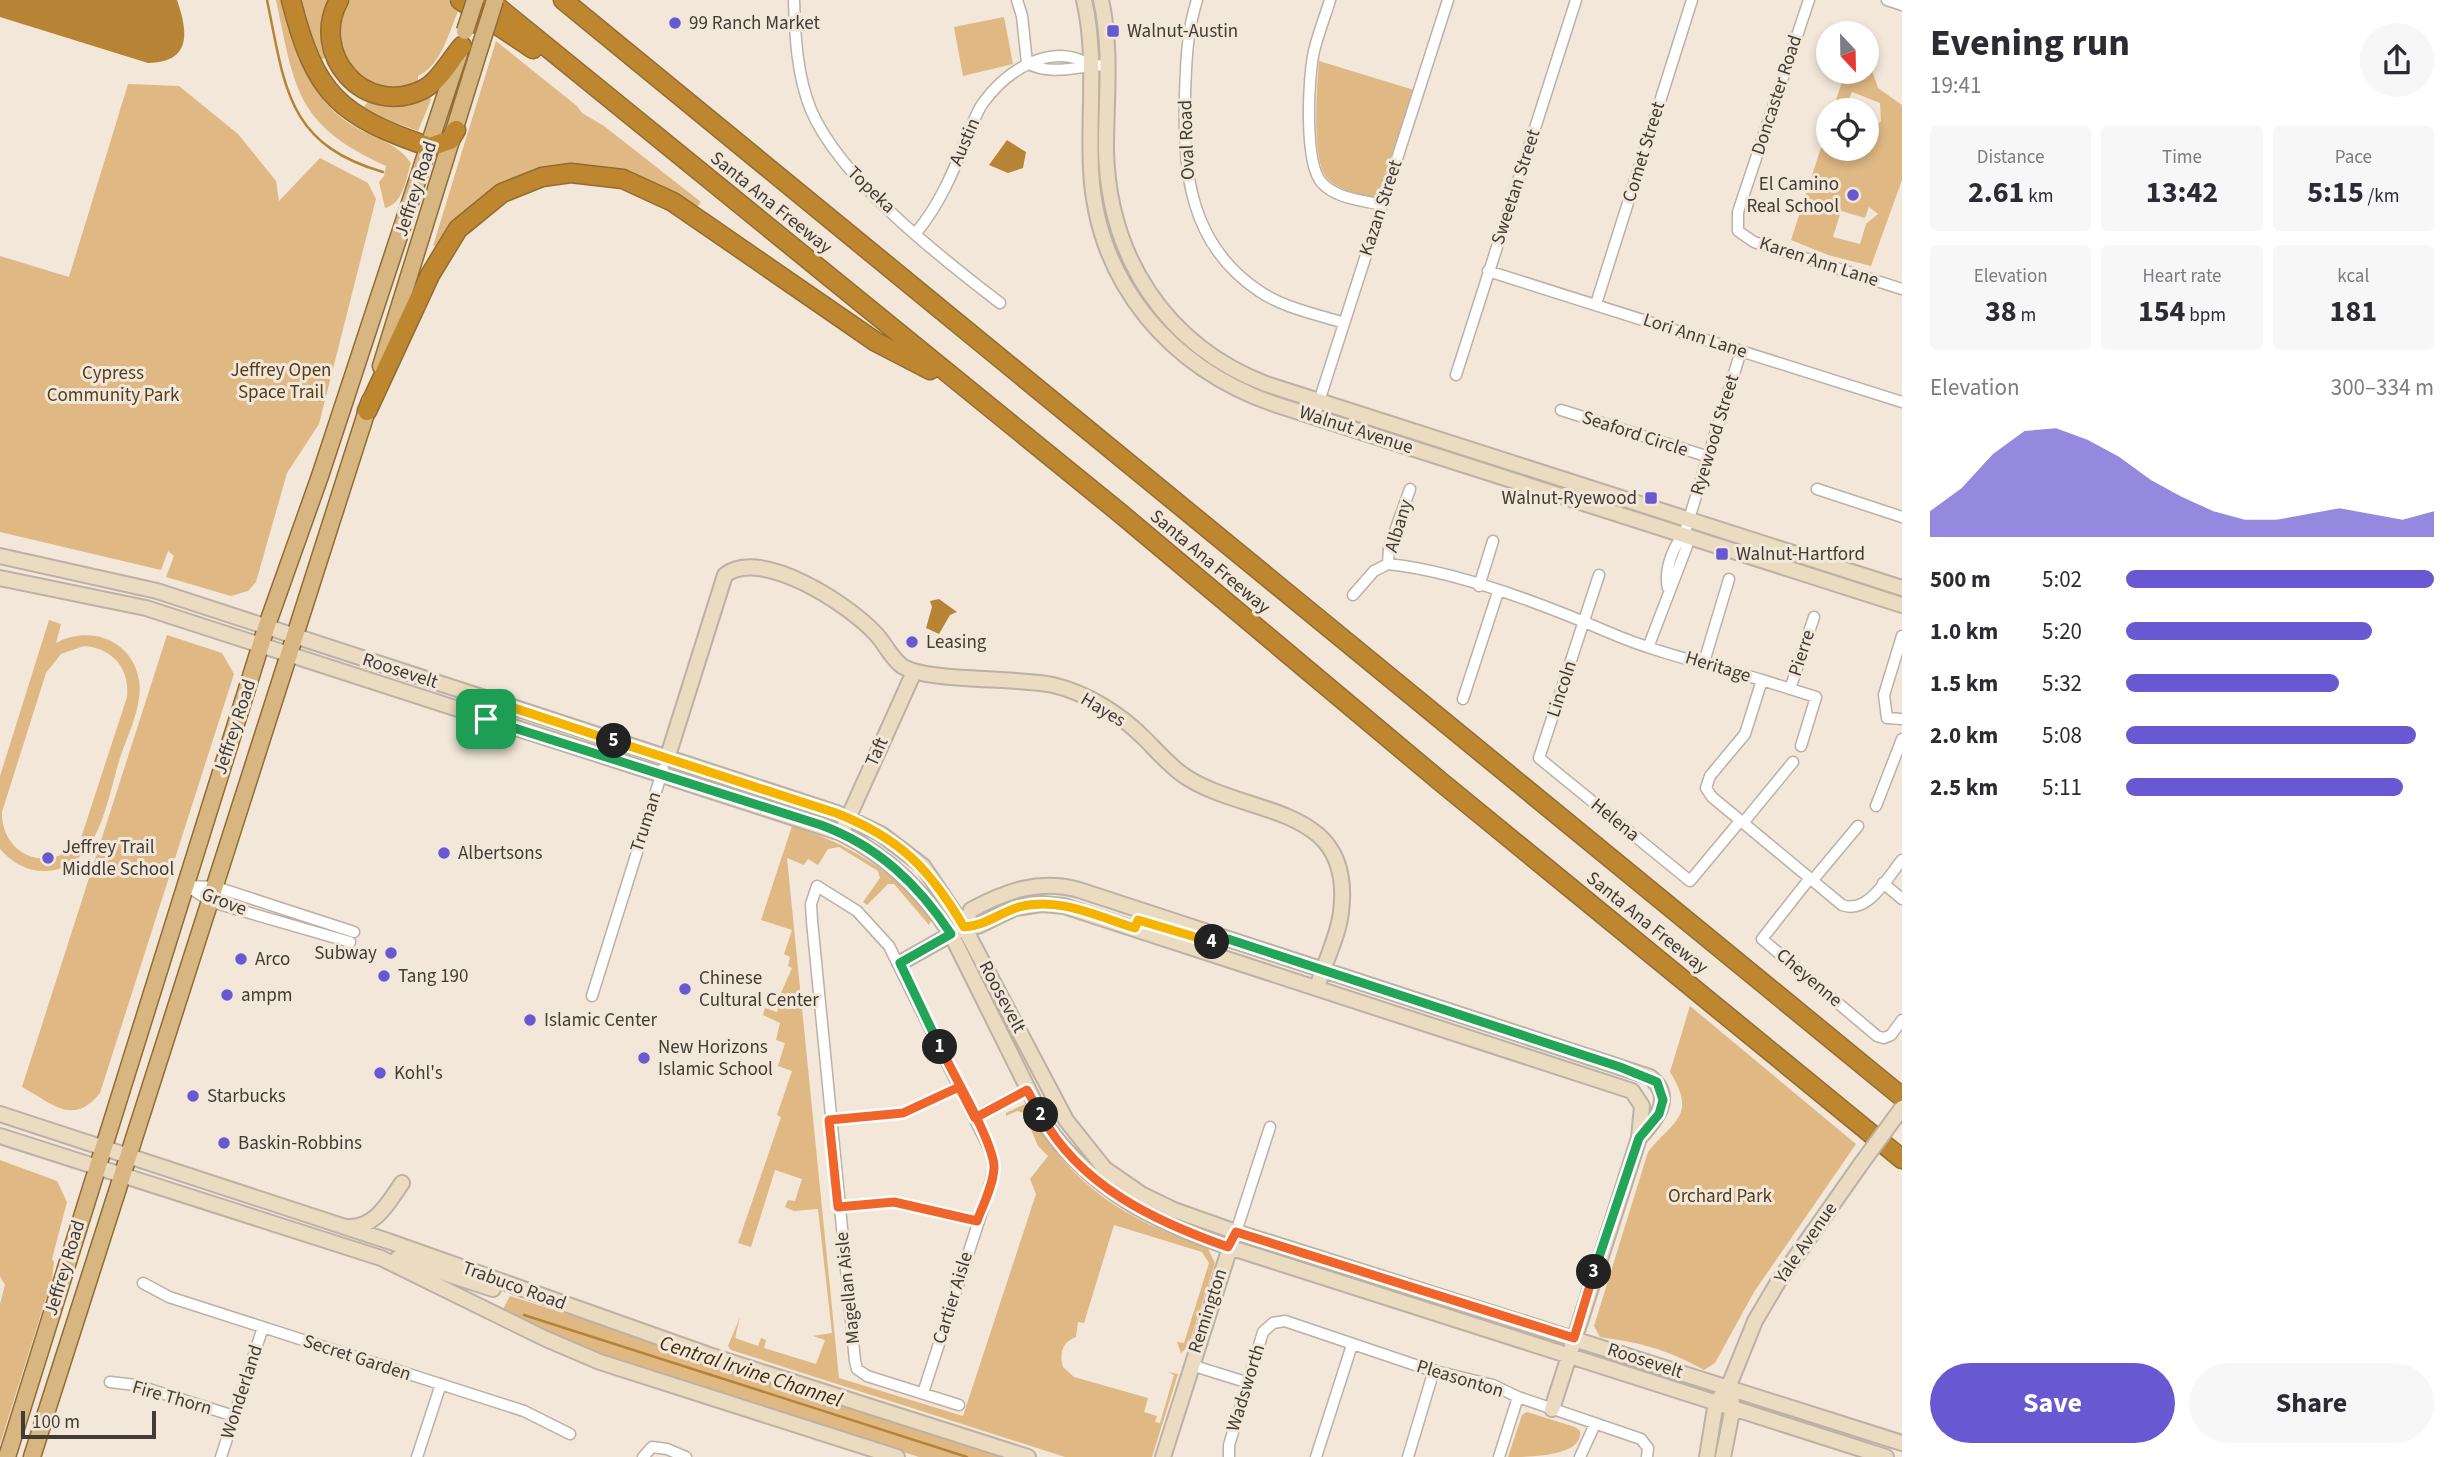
<!DOCTYPE html>
<meta charset="utf-8">
<style>
body{margin:0;font-family:"Source Sans 3",sans-serif;background:#f7f7f7;color:#2b2b33;height:100vh;display:flex;flex-direction:column;font-size:26px;white-space:nowrap}
*{box-sizing:border-box;margin:0}
p{font-size:23px;color:#7c7c81}
.icon{flex:none;width:38px;height:38px;fill:none;stroke:currentColor;stroke-width:2;stroke-linecap:round;stroke-linejoin:round}
.map{position:relative;flex:1;overflow:hidden}
.details{display:flex;flex-direction:column;background:#fff;width:560px}
.details>*{flex:none}
.needle{width:46px;rotate:158deg}
.buttons{position:absolute;left:1816px;top:21px;display:grid;gap:14px}
.buttons a{display:grid;place-items:center;width:63px;height:63px;border-radius:50%;background:#fff;box-shadow:0 4px 10px #0003;font-size:35px}
.scale{position:absolute;left:21px;bottom:18px;width:135px;box-sizing:border-box;padding-left:7px;border:4px solid #413c37;border-top:0;font-size:19px;line-height:24px;white-space:nowrap;color:#413c37;-webkit-text-stroke:5px #f2e7d9;paint-order:stroke}
.pin{position:absolute;display:grid;place-items:center;width:60px;height:60px;color:#fff;margin:-30px;border-radius:14px;box-shadow:0 4px 10px #0006}
.km{position:absolute;width:35px;height:35px;margin:-18px;border-radius:50%;background:#222;color:#fff;font-size:19px;line-height:35px;text-align:center}
.round{display:grid;place-items:center;flex:none;width:74px;height:74px;border-radius:37px;background:#f7f7f7}
.headline{display:flex;align-items:center;justify-content:space-between;height:119px;padding:0 28px}
h1{font-size:38px;font-weight:700;line-height:52px}
.metrics{display:grid;grid-template-columns:repeat(3,1fr);gap:10px;height:119px;padding:7px 28px}
.metrics div{display:grid;align-content:center;border-radius:7px;background:#f7f7f7;text-align:center}
.metrics b{font-size:30px;font-weight:700}
.metrics small{font-size:19px;font-weight:400}
.metrics p{font-size:19px}
.chart{height:196px;padding:14px 28px}
.chart p{display:flex;justify-content:space-between}
.chart svg{width:100%;height:126px;margin-top:7px;fill:#6858d1;opacity:.7}
.primary-button{display:flex;gap:14px;margin-top:auto;padding:14px 28px}
.primary-button a{flex:1;height:80px;border-radius:42px;background:#6858d1;color:#fff;font-size:28px;font-weight:700;line-height:80px;text-align:center}
.primary-button a+a{background:#f7f7f7;color:#2b2b33}
ul{padding:0 28px;list-style:none;font-size:23px}
li{display:grid;grid-template-columns:112px 84px 1fr;align-items:center;height:52px}
li i{height:18px;border-radius:9px;background:#6858d1}
main{display:flex;flex:1;min-height:0}
.map>svg:first-child{display:block}
</style>
<main>
<div class="map">
<svg width="1902" height="1457" viewBox="0 0 1902 1457">
<rect width="100%" height="100%" fill="#f2e7d9"/>
<path fill="#dfb884" fill-rule="evenodd" d="M 276,0 L 283,0 C 297,50 308,101 357,128 C 378,140 397,143 411,163 C 406,179 403,204 385,208 L 379,182 L 384,176 L 386,166 C 296,125 295,90 276,0 Z
M 298,0 L 329,0 L 322,36 L 325,58 L 317,61 Z
M 350,0 L 448,0 L 459,9 C 449,32 441,66 418,76 L 418,82 C 365,106 317,48 350,0 Z
M 1004,17 L 1013,64 L 963,76 L 954,27 Z
M 496,41 L 577,106 L 582,113 L 604,126 L 701,202 L 695,209 L 582,166 L 459,218 L 437,246 L 433,246 Z
M 1867,56 L 1878,88 L 1902,105 L 1902,180 L 1871,266 L 1828,255 L 1791,240 L 1829,123 L 1829,149 L 1867,149 L 1867,133 L 1881,121 L 1880,103 L 1852,92 L 1845,110 L 1833,110 L 1845,72 L 1867,72 ZM 1869,207 L 1878,214 L 1866,224 L 1860,244 L 1833,237 L 1841,211 L 1865,218 Z
M 1319,61 L 1414,90 L 1377,198 C 1361,195 1339,191 1327,178 C 1311,160 1317,86 1319,61 Z
M 128,84 L 179,86 L 238,134 L 276,181 L 279,201 L 320,158 L 368,183 L 376,199 L 319,424 L 287,473 L 256,582 L 248,591 L 231,596 L 166,577 L 174,556 L 168,551 L 161,570 L 0,532 L 0,256 L 69,277 Z
M 429,95 L 431,100 L 418,131 L 362,110 L 368,101 L 397,105 Z
M 49,620 L 61,624 L 56,643 C 89,625 132,639 139,680 C 143,705 128,734 120,758 C 107,798 100,868 47,871 C 28,872 12,863 0,849 L 0,776 ZM 84,646 C 113,648 130,669 127,697 L 81,838 C 54,876 1,858 2,812 L 46,673 L 61,654 Z
M 167,635 L 222,653 L 234,674 L 100,1093 C 73,1127 52,1103 22,1087 Z
M 792,826 C 850,844 893,871 932,918 L 929,925 L 894,884 L 888,884 L 867,905 L 863,902 L 880,878 L 878,871 L 839,847 L 828,849 L 818,865 L 808,859 L 804,865 L 787,858 L 839,1378 L 963,1416 L 1036,1194 L 1030,1179 L 1048,1156 L 1038,1146 L 1024,1113 L 1017,1111 L 1006,1116 L 1006,1113 L 1025,1104 C 1067,1183 1124,1220 1207,1247 L 1215,1263 L 1188,1347 L 1181,1353 L 1177,1342 L 1184,1343 L 1209,1263 L 1202,1252 L 1114,1225 L 1084,1323 L 1078,1322 L 1076,1337 C 1062,1342 1059,1354 1063,1367 L 1074,1377 L 1148,1398 L 1144,1412 L 1157,1416 L 1155,1422 L 1160,1423 L 1174,1375 L 1168,1372 L 1178,1374 L 1152,1457 L 1065,1457 L 731,1350 L 728,1346 L 740,1317 L 735,1338 L 758,1346 L 761,1338 L 766,1340 L 764,1348 L 816,1364 L 825,1340 L 813,1336 L 832,1333 L 818,1209 L 794,1211 L 785,1207 L 788,1200 L 795,1201 L 802,1179 L 775,1170 L 751,1247 L 738,1243 L 781,1117 L 777,1115 L 792,1071 L 778,1066 L 785,1043 L 776,1040 L 780,1023 L 763,1015 L 765,1008 L 777,1012 L 780,1002 L 782,1003 L 785,995 L 781,993 L 792,968 L 788,966 L 790,957 L 784,954 L 792,930 L 761,920 Z
M 1690,1006 L 1856,1144 L 1754,1292 L 1715,1363 L 1704,1370 C 1666,1349 1642,1343 1600,1337 L 1594,1326 L 1648,1152 C 1672,1121 1698,1117 1670,1072 Z
M 0,1160 L 57,1181 L 67,1202 L 52,1259 L 54,1262 L 52,1279 L 0,1444 L 0,1304 L 5,1285 L 0,1276 Z
M 510,1296 L 1014,1457 L 919,1457 L 624,1363 L 570,1343 L 502,1311 Z
M 1527,1412 L 1575,1427 L 1580,1431 C 1584,1457 1528,1457 1508,1457 L 1522,1415 Z"/>
<path fill="#b78436" d="M 0,0 L 177,0 C 188,32 192,62 148,63 L 0,17 Z
M 1007,140 L 1026,152 L 1023,168 L 1008,173 L 989,165 Z
M 939,599 L 957,612 L 950,615 L 939,634 L 926,628 L 932,607 L 930,601 Z"/>
<g fill="none" stroke-linecap="round" stroke-linejoin="round">
<path stroke="#b78436" stroke-width="2.5" d="M 267,0 C 285,86 286,144 383,172
M 524,1315 L 967,1457"/>
<g stroke="#bbb1a4" stroke-width="13">
<path id="street" d="M 794,0 C 795,36 797,76 811,110 C 841,180 940,257 1000,303
M 1017,0 L 1022,16 L 1027,63
M 1197,0 C 1187,31 1186,63 1185,95 C 1183,172 1189,244 1259,291 C 1284,308 1316,314 1344,323
M 1330,0 C 1325,17 1318,34 1314,51 C 1308,78 1304,164 1322,183 C 1337,199 1362,200 1382,205
M 1809,0 L 1738,212 L 1738,231 L 1754,242 L 1902,289
M 1887,0 L 1902,5
M 1027,63 C 1052,77 1081,65 1106,65
M 916,233 C 939,205 952,175 965,142 C 971,130 975,114 983,103 C 1007,70 1052,41 1090,65
M 1488,271 L 1902,402
M 1596,304 L 1692,0
M 1456,375 L 1576,0
M 1561,410 L 1709,457
M 1314,417 L 1448,0
M 1817,489 L 1902,517
M 1388,564 C 1457,571 1545,605 1608,632 C 1656,653 1711,665 1762,680 L 1745,734 L 1710,776 L 1706,788 L 1712,797 L 1842,905 C 1868,915 1887,878 1902,860
M 1388,564 L 1389,548 L 1410,489
M 1599,575 L 1539,758 L 1690,881 L 1740,821
M 1479,586 L 1493,541
M 1668,588 C 1664,572 1672,547 1684,535 L 1741,351
M 1353,595 L 1374,571 L 1388,564
M 1902,636 L 1884,695 L 1887,718 L 1902,719
M 1649,645 L 1687,546 L 1684,535
M 1704,662 L 1729,579
M 1762,680 L 1816,697 L 1801,746
M 1790,689 L 1814,617
M 1463,699 L 1498,592
M 1876,806 L 1902,739
M 1743,823 L 1793,762
M 1810,878 L 1762,939 L 1877,1036 L 1884,1038 L 1891,1035 L 1902,1020
M 1812,881 L 1858,826
M 1883,883 L 1902,899
M 186,886 L 216,887 L 354,932
M 187,886 L 212,902 L 350,942
M 1138,920 L 1220,944 L 1228,939
M 592,996 L 663,769
M 975,1117 L 1027,1090
M 829,1120 L 903,1113 L 959,1087
M 838,1207 L 894,1202 L 977,1221
M 1236,1232 L 1270,1127
M 143,1283 L 169,1297 L 524,1411 L 570,1434
M 1191,1365 L 1249,1383
M 110,1382 L 136,1385 L 234,1416
M 923,1393 L 987,1196 L 994,1169 L 992,1154 L 889,946 L 857,911 L 817,886 L 811,904 L 812,921 L 855,1361 L 857,1369 L 867,1376 L 959,1405
M 221,1457 L 263,1327
M 417,1457 L 441,1384
M 643,1457 L 652,1447 L 667,1449 L 686,1457
M 1229,1457 L 1229,1445 L 1263,1332 L 1273,1323 L 1285,1321 L 1427,1369 L 1493,1385 L 1518,1397 L 1641,1439 L 1648,1448 L 1647,1457
M 1316,1457 L 1352,1345
M 1408,1457 L 1434,1370
M 1499,1457 L 1518,1397
M 1580,1457 L 1595,1424"/>
</g>
<g stroke="#bbb1a4" stroke-width="18">
<path id="secondary" d="M 1084,0 C 1097,55 1088,114 1091,170 C 1097,284 1171,369 1277,405 L 1902,605
M 1101,0 C 1112,48 1106,100 1106,149 C 1108,256 1165,345 1266,384 L 1902,588
M 0,556 L 157,591 L 837,813 L 881,834 L 923,866 L 964,927 L 1066,1120 L 1105,1169 L 1141,1194 L 1174,1210 L 1236,1232 L 1902,1443
M 0,578 L 146,608 L 841,833 C 888,857 922,890 951,934 L 1047,1127 C 1096,1192 1153,1221 1229,1247 L 1886,1457
M 667,759 L 725,575 C 762,547 849,605 875,633 C 885,643 890,657 902,666 C 926,682 1016,677 1053,685 C 1087,693 1120,714 1144,738 C 1157,751 1168,764 1183,775 C 1245,818 1355,801 1341,912 C 1338,938 1324,963 1317,988
M 845,825 L 914,672
M 964,927 L 971,910 C 1006,891 1039,879 1079,890 L 1650,1077 C 1675,1097 1656,1120 1639,1138
M 900,963 L 964,927 L 978,926 L 1015,908 L 1042,904 L 1064,906 L 1632,1091 L 1642,1106 L 1639,1138 L 1552,1409
M 0,1114 L 388,1241 L 712,1356 L 1028,1457
M 0,1136 L 381,1258 L 546,1339 L 600,1362 L 897,1457
M 349,1227 C 376,1227 388,1203 402,1183
M 398,1258 L 493,1289
M 1163,1457 L 1233,1238
M 1707,1457 L 1716,1402 L 1728,1388 L 1755,1321 L 1778,1282 L 1861,1164
M 1723,1457 L 1733,1407 L 1731,1399"/>
</g>
<g stroke="#926c32" stroke-width="19">
<path id="primary" d="M 381,366 L 481,44
M 7,1457 L 266,628 L 320,476 L 459,54
M 32,1457 L 370,401"/>
</g>
<g stroke="#926c32" stroke-width="21">
<path id="highway" d="M 291,0 C 315,95 339,116 430,147 L 450,140 L 456,130
M 339,0 C 309,54 364,118 422,90 C 439,82 450,60 462,46
M 460,0 L 533,49
M 489,0 L 1120,513 L 1441,782 L 1902,1159
M 563,0 L 1902,1097
M 367,411 L 430,275 L 458,229 L 502,193 L 542,177 L 571,173 L 623,179 L 673,202 L 876,342 L 930,370"/>
</g>
<use href="#street" stroke="#fff" stroke-width="10"/>
<use href="#secondary" stroke="#ebdbc1" stroke-width="14"/>
<use href="#primary" stroke="#d7b682" stroke-width="16"/>
<use href="#highway" stroke="#bd862f" stroke-width="18"/>
<g stroke="#bbb1a4" stroke-width="18" stroke-linecap="butt">
<path id="secondary-bridge" d="M 1861,1164 L 1902,1108"/>
</g>
<g stroke="#926c32" stroke-width="19" stroke-linecap="butt">
<path id="primary-bridge" d="M 465,31 L 475,0
M 481,44 L 495,0"/>
</g>
<use href="#secondary-bridge" stroke="#ebdbc1" stroke-width="14"/>
<use href="#primary-bridge" stroke="#d7b682" stroke-width="16"/>
</g>
<g fill="none" stroke-linecap="round" stroke-linejoin="round">
<g stroke="#fff" stroke-width="14">
<path id="split-1" d="M 486,719 L 821,825 C 878,846 918,884 951,934 L 900,963 L 940,1047"/>
</g>
<g stroke="#fff" stroke-width="14">
<path id="split-2" d="M 940,1047 C 952,1072 995,1145 994,1168 C 993,1186 983,1205 977,1221 L 894,1202 L 838,1207 L 829,1120 L 903,1113 L 959,1087 L 975,1118 L 1027,1090 L 1041,1115"/>
</g>
<g stroke="#fff" stroke-width="14">
<path id="split-3" d="M 1041,1115 C 1080,1186 1154,1221 1228,1247 L 1236,1232 L 1574,1338 L 1594,1272"/>
</g>
<g stroke="#fff" stroke-width="14">
<path id="split-4" d="M 1212,942 L 1220,944 L 1228,939 L 1620,1067 L 1657,1082 L 1663,1100 L 1659,1114 L 1639,1138 L 1594,1272"/>
</g>
<g stroke="#fff" stroke-width="14">
<path id="split-5" d="M 614,741 L 836,813 C 900,838 930,869 964,927 C 985,926 999,913 1019,907 C 1058,896 1099,917 1135,928 L 1138,920 L 1212,942"/>
</g>
<g stroke="#fff" stroke-width="14">
<path id="split-6" d="M 486,719 L 493,701 L 614,741"/>
</g>
<use href="#split-1" stroke="#22a559" stroke-width="9"/>
<use href="#split-2" stroke="#f0652b" stroke-width="9"/>
<use href="#split-3" stroke="#f0652b" stroke-width="9"/>
<use href="#split-4" stroke="#22a559" stroke-width="9"/>
<use href="#split-5" stroke="#f5b400" stroke-width="9"/>
<use href="#split-6" stroke="#f5b400" stroke-width="9"/>
</g>
<g fill="#6858d1" stroke="#f2e7d9" stroke-width="2.5">
<circle cx="675" cy="23" r="7"/>
<rect x="1106" y="24" width="14" height="14" rx="3.5"/>
<circle cx="1853" cy="195" r="7"/>
<rect x="1644" y="491" width="14" height="14" rx="3.5"/>
<rect x="1715" y="547" width="14" height="14" rx="3.5"/>
<circle cx="912" cy="642" r="7"/>
<circle cx="444" cy="853" r="7"/>
<circle cx="48" cy="858" r="7"/>
<circle cx="391" cy="953" r="7"/>
<circle cx="241" cy="959" r="7"/>
<circle cx="384" cy="976" r="7"/>
<circle cx="685" cy="989" r="7"/>
<circle cx="227" cy="995" r="7"/>
<circle cx="530" cy="1020" r="7"/>
<circle cx="644" cy="1058" r="7"/>
<circle cx="380" cy="1073" r="7"/>
<circle cx="193" cy="1096" r="7"/>
<circle cx="224" cy="1143" r="7"/>
</g>
<g text-anchor="middle" dominant-baseline="central" stroke-width="6" stroke-linejoin="round" paint-order="stroke">
<g font-size="19" fill="#413c37" stroke="#f2e7d9" text-anchor="start">
<text x="689" y="23">99 Ranch Market</text>
<text x="1127" y="31">Walnut-Austin</text>
<text x="1839" y="184" text-anchor="end">El Camino<tspan x="1839" dy="22">Real School</tspan></text>
<text x="1637" y="498" text-anchor="end">Walnut-Ryewood</text>
<text x="1736" y="554">Walnut-Hartford</text>
<text x="926" y="642">Leasing</text>
<text x="62" y="847">Jeffrey Trail<tspan x="62" dy="22">Middle School</tspan></text>
<text x="458" y="853">Albertsons</text>
<text x="377" y="953" text-anchor="end">Subway</text>
<text x="255" y="959">Arco</text>
<text x="398" y="976">Tang 190</text>
<text x="699" y="978">Chinese<tspan x="699" dy="22">Cultural Center</tspan></text>
<text x="241" y="995">ampm</text>
<text x="544" y="1020">Islamic Center</text>
<text x="658" y="1047">New Horizons<tspan x="658" dy="22">Islamic School</tspan></text>
<text x="394" y="1073">Kohl's</text>
<text x="207" y="1096">Starbucks</text>
<text x="238" y="1143">Baskin-Robbins</text>
</g>
<g font-size="19" fill="#413c37" stroke="#f2e7d9">
<text transform="translate(1777 95) rotate(-72)">Doncaster Road</text>
<text transform="translate(1187 140) rotate(-92)">Oval Road</text>
<text transform="translate(965 142) rotate(-67)">Austin</text>
<text transform="translate(1644 152) rotate(-73)">Comet Street</text>
<text transform="translate(1516 187) rotate(-72)">Sweetan Street</text>
<text transform="translate(416 189) rotate(-72)">Jeffrey Road</text>
<text transform="translate(871 190) rotate(44)">Topeka</text>
<text transform="translate(771 203) rotate(39)">Santa Ana Freeway</text>
<text transform="translate(1381 208) rotate(-72)">Kazan Street</text>
<text transform="translate(1819 262) rotate(18)">Karen Ann Lane</text>
<text transform="translate(1695 336) rotate(18)">Lori Ann Lane</text>
<text transform="translate(1356 430) rotate(18)">Walnut Avenue</text>
<text transform="translate(1635 434) rotate(18)">Seaford Circle</text>
<text transform="translate(1715 435) rotate(-73)">Ryewood Street</text>
<text transform="translate(1399 526) rotate(-73)">Albany</text>
<text transform="translate(1210 562) rotate(40)">Santa Ana Freeway</text>
<text transform="translate(1802 653) rotate(-72)">Pierre</text>
<text transform="translate(1718 667) rotate(17)">Heritage</text>
<text transform="translate(400 671) rotate(18)">Roosevelt</text>
<text transform="translate(1562 689) rotate(-72)">Lincoln</text>
<text transform="translate(1103 710) rotate(31)">Hayes</text>
<text transform="translate(235 727) rotate(-72)">Jeffrey Road</text>
<text transform="translate(877 752) rotate(-66)">Taft</text>
<text transform="translate(1615 820) rotate(39)">Helena</text>
<text transform="translate(646 822) rotate(-72)">Truman</text>
<text transform="translate(224 902) rotate(21)">Grove</text>
<text transform="translate(1647 923) rotate(39)">Santa Ana Freeway</text>
<text transform="translate(1809 978) rotate(40)">Cheyenne</text>
<text transform="translate(1002 997) rotate(62)">Roosevelt</text>
<text transform="translate(1806 1243) rotate(-55)">Yale Avenue</text>
<text transform="translate(65 1268) rotate(-73)">Jeffrey Road</text>
<text transform="translate(514 1286) rotate(20)">Trabuco Road</text>
<text transform="translate(848 1288) rotate(-96)">Magellan Aisle</text>
<text transform="translate(953 1298) rotate(-73)">Cartier Aisle</text>
<text transform="translate(1208 1311) rotate(-72)">Remington</text>
<text transform="translate(357 1358) rotate(18)">Secret Garden</text>
<text transform="translate(1645 1361) rotate(18)">Roosevelt</text>
<text transform="translate(1460 1379) rotate(17)">Pleasonton</text>
<text transform="translate(1246 1388) rotate(-73)">Wadsworth</text>
<text transform="translate(242 1392) rotate(-72)">Wonderland</text>
<text transform="translate(172 1398) rotate(16)">Fire Thorn</text>
</g>
<g font-size="19" fill="#533d1c" stroke="#f2e7d9">
<text x="281" y="370">Jeffrey Open<tspan x="281" dy="22">Space Trail</tspan></text>
<text x="113" y="373">Cypress<tspan x="113" dy="22">Community Park</tspan></text>
<text x="1720" y="1196">Orchard Park</text>
</g>
<g font-size="21" font-style="italic" fill="#422d0b" stroke="#f2e7d9">
<text transform="translate(751 1371) rotate(18)">Central Irvine Channel</text>
</g>
</g>
</svg>
<div class="buttons">
<a><svg class="needle" viewBox="-14 -14 28 28"><path d="M0-13l5 13h-10z" fill="#e53935"/><path d="M0 13l5-13h-10z" fill="#7c7c81"/></svg></a>
<a><svg class="icon" aria-label="locate" viewBox="0 0 24 24"><circle cx="12" cy="12" r="6"/><path d="M12 2v4M12 18v4M2 12h4M18 12h4"/></svg></a>
</div>
<div class="scale">100 m</div>
<div class="pin" style="left:486px;top:719px;background:#1e9e55"><svg class="icon" aria-label="arrive" viewBox="0 0 24 24"><path d="M6 21V4h12l-3 4 3 4H6"/></svg></div>
<b class="km" style="left:940px;top:1047px">1</b>
<b class="km" style="left:1041px;top:1115px">2</b>
<b class="km" style="left:1594px;top:1272px">3</b>
<b class="km" style="left:1212px;top:942px">4</b>
<b class="km" style="left:614px;top:741px">5</b>
</div>
<section class="details">
<div class="headline"><div><h1>Evening run</h1><p>19:41</p></div><a class="round"><svg class="icon" aria-label="share" viewBox="0 0 24 24"><path d="M12 15V3M7 8l5-5 5 5M5 13v7h14v-7"/></svg></a></div>
<div class="metrics">
<div><p>Distance</p><b>2.61<small> km</small></b></div>
<div><p>Time</p><b>13:42</b></div>
<div><p>Pace</p><b>5:15<small> /km</small></b></div>
</div>
<div class="metrics">
<div><p>Elevation</p><b>38<small> m</small></b></div>
<div><p>Heart rate</p><b>154<small> bpm</small></b></div>
<div><p>kcal</p><b>181</b></div>
</div>
<div class="chart"><p><span>Elevation</span>300–334 m</p>
<svg viewBox="0 0 160 44" preserveAspectRatio="none"><path d="M0 44V35L10 27L20 15L30 7L40 6L50 10L60 16L70 24L80 30L90 35L100 38L110 38L120 36L130 34L140 36L150 38L160 35V44z"/></svg>
</div>
<ul>
<li><b>500 m</b>5:02<i style="width:100%"></i></li>
<li><b>1.0 km</b>5:20<i style="width:80%"></i></li>
<li><b>1.5 km</b>5:32<i style="width:69%"></i></li>
<li><b>2.0 km</b>5:08<i style="width:94%"></i></li>
<li><b>2.5 km</b>5:11<i style="width:90%"></i></li>
</ul>
<div class="primary-button"><a>Save</a><a>Share</a></div>
</section>
</main>
